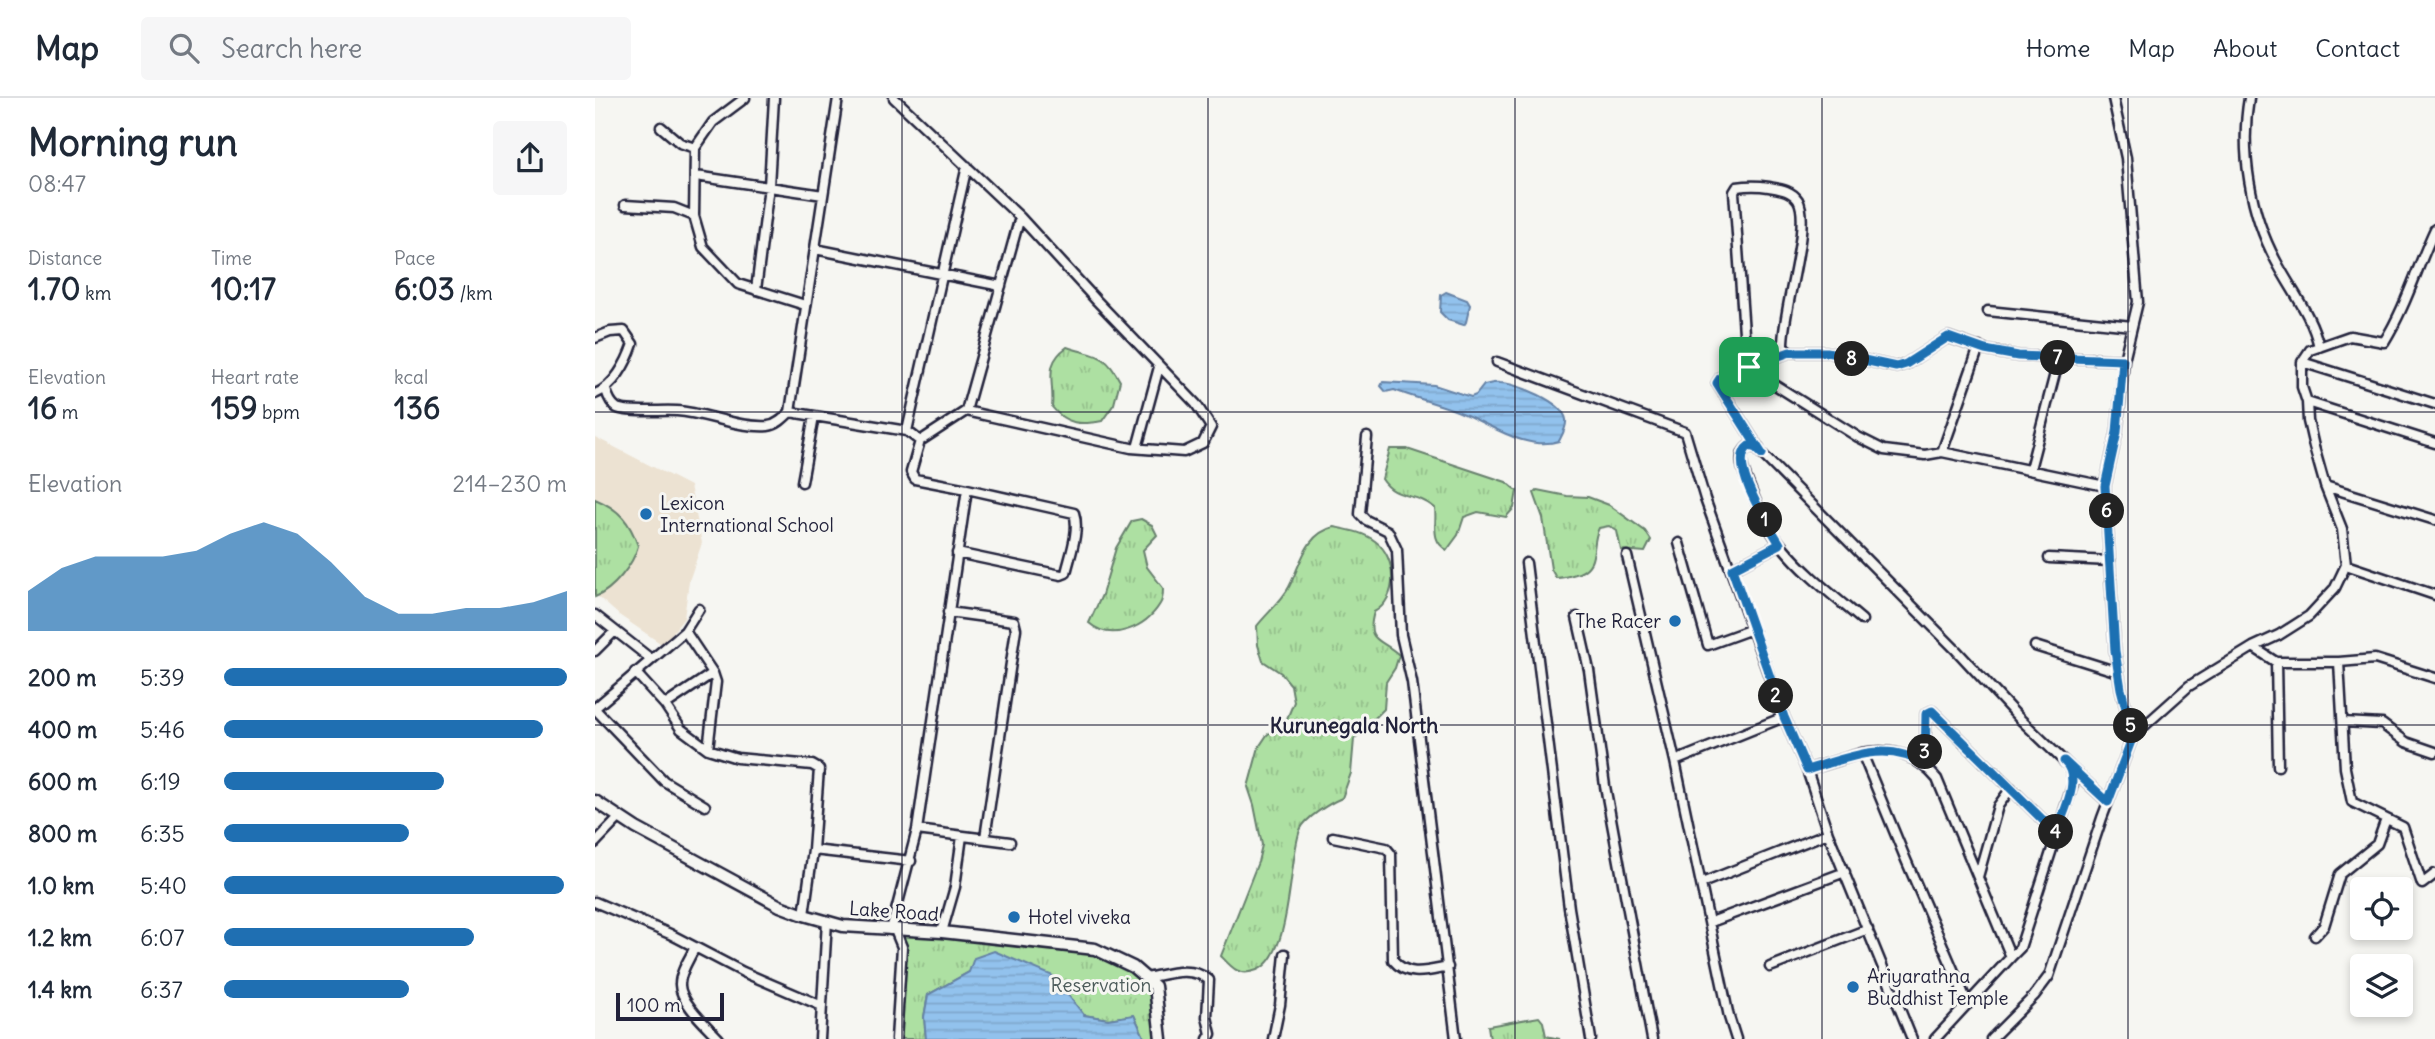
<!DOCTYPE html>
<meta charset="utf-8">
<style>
body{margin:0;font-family:Delius,sans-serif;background:#f6f6f7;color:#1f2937;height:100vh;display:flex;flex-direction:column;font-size:26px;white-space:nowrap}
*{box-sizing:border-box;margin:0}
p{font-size:23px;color:#747a83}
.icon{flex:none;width:38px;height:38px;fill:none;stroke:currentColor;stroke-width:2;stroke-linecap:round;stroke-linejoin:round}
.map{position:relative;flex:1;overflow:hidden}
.drawer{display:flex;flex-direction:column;background:#fff;width:595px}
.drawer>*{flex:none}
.buttons{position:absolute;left:1755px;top:779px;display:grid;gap:14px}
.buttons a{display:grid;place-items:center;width:63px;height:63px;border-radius:7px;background:#fff;box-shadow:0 4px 10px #0003;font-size:35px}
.scale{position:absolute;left:21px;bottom:18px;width:108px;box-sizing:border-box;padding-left:7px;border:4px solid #22223b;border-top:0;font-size:19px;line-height:24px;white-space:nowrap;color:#22223b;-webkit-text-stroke:5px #f6f6f2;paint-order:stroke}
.pin{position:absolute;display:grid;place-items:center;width:60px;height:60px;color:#fff;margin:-30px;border-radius:14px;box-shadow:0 4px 10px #0006}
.km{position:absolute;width:35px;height:35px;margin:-18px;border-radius:50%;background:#222;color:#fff;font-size:19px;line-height:35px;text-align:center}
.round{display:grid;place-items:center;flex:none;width:74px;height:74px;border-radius:7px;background:#f6f6f7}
.overview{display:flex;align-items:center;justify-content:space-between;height:119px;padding:0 28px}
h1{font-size:38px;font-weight:700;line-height:52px}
.stats{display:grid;grid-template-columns:repeat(3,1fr);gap:10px;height:119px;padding:7px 28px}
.stats div{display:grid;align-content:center}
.stats b{font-size:30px;font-weight:700}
.stats small{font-size:19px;font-weight:400}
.stats p{font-size:19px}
.chart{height:196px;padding:14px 28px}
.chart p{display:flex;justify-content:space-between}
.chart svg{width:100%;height:126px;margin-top:7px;fill:#1f6fb2;opacity:.7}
ul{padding:0 28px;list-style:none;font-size:23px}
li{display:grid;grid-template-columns:112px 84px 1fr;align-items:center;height:52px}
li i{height:18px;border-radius:9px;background:#1f6fb2}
header{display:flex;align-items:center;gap:42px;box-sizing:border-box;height:98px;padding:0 35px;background:#fff;border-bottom:2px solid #e0e1e3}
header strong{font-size:33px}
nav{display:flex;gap:38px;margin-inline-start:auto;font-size:24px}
.search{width:490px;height:63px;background:#f6f6f7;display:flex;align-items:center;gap:18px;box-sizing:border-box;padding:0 24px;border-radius:7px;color:#747a83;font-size:26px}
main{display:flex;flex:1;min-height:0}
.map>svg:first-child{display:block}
</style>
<header>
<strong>Map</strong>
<div class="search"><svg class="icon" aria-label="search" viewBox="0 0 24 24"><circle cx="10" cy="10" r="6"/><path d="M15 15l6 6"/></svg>Search here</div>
<nav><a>Home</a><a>Map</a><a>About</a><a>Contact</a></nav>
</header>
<main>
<section class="drawer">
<div class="overview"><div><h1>Morning run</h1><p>08:47</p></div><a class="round"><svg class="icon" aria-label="share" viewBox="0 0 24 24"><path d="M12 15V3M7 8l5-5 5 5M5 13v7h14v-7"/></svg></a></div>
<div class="stats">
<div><p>Distance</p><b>1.70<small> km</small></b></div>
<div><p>Time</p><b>10:17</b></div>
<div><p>Pace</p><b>6:03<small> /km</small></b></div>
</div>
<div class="stats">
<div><p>Elevation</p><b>16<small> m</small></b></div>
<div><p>Heart rate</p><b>159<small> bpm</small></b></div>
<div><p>kcal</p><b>136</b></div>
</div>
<div class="chart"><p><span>Elevation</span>214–230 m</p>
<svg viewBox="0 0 160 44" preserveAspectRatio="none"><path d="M0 44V30L10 22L20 18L30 18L40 18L50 16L60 10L70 6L80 10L90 20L100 32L110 38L120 38L130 36L140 36L150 34L160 30V44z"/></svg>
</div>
<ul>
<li><b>200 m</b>5:39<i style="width:100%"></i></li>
<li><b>400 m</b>5:46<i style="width:93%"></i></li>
<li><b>600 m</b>6:19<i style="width:64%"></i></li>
<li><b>800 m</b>6:35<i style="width:54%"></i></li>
<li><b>1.0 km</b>5:40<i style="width:99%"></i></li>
<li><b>1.2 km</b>6:07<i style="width:73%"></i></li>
<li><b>1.4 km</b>6:37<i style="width:54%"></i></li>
</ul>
</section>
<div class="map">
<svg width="1840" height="941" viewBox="0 0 1840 941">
<defs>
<pattern id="grass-tufts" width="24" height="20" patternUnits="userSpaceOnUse" patternTransform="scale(1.75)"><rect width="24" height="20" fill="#ade0a2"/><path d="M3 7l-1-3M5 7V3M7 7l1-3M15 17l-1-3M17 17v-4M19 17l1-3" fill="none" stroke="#95c08c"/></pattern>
<pattern id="water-rules" width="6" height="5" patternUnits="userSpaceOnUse" patternTransform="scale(1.75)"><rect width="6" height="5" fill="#92c2ed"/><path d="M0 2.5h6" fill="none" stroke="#7ea6cc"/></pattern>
</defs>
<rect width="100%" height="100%" fill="#f6f6f2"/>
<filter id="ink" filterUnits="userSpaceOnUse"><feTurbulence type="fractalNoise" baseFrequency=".0143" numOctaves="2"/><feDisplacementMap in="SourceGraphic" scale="14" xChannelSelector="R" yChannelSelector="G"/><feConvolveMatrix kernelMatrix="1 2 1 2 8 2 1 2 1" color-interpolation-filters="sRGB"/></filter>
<g filter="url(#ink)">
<path fill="#ece2d2" d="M 0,339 L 95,388 L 107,445 L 94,483 L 89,520 L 68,547 L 24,517 L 0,496 Z"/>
<path fill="url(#grass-tufts)" stroke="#68816e" stroke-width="2" d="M 472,249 C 501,259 509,253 525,283 L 519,306 L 507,323 C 486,327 471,327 457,309 C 460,284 447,267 472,249 Z
M 795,351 L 812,351 L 911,384 L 922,393 L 919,410 L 911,419 L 883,414 L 869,419 L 863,437 L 852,452 C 835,443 842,426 840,410 C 820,393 801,403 787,381 Z
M 942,392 L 972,398 L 993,399 L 1014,407 L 1050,433 L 1056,442 L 1050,454 L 1026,452 L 1022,433 L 1014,428 L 1004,430 C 995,447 1005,466 984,475 C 975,478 970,480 961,480 L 956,471 L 948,420 L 939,395 Z
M 0,401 C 24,411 35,424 43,448 C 38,467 18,492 0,499 Z
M 546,421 L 557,427 L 562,437 L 548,452 L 552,469 L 568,490 C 568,495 568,502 565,506 C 551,529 517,545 494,525 L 507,497 L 521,450 L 537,423 Z
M 739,429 C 754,432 768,434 780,443 C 802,459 804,501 779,514 C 770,545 786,540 804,557 L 800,570 L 791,584 L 789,611 L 759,641 L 756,675 L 747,700 C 735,705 710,720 705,732 C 693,766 697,858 662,872 C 644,879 637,870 626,858 L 663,764 L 667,747 L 659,707 L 653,689 L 664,649 L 672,637 L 691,623 L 699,604 L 696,587 L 686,575 L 668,563 L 663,547 L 662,528 C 672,515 687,503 694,489 C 706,466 710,436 739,429 Z
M 300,832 L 500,851 L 560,888 L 566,941 L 550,941 L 539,917 L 513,921 L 489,917 L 458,878 L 374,874 L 333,897 L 329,919 L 331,941 L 301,941 L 307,849 Z
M 944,919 L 948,924 L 951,938 L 965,941 L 895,941 L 893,928 Z"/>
<path fill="url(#water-rules)" stroke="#6582a6" stroke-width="2" d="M 851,194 L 872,202 L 875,207 L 871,224 L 869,227 L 853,222 L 845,214 L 846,197 Z
M 788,284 L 839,287 L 876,299 L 881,297 L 889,287 C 894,286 900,284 905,285 C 921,285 969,304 971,322 C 972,329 967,337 964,343 C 930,354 892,324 862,313 C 841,305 820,300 799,292 L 791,294 L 786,288 Z
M 399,853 L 458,878 L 489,917 L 513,921 L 539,917 L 550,941 L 331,941 L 329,919 L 333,897 L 374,874 L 379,860 Z"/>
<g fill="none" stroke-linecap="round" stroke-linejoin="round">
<g stroke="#22223b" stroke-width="13">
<path id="minor" d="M 150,0 L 118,24 L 100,50 L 99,118 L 108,149 L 143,186 L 210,207
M 1654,0 C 1645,53 1655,115 1681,163 C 1696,192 1717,217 1724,249
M 66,29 L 85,45 L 100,50
M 101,78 L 228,97
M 30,107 L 79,110 L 99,118
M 220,151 L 406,188
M 161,192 L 174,88 L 179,0
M 1393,213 L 1537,228
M 0,240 L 15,234 L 29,233 L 38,246 C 32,264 19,289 0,296
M 902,264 L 1090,334 L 1110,401 L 1189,619 L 1212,672 L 1233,735 L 1317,941
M 1707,264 L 1840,306
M 11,292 C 13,299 16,306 22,310 C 32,315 69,312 82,313 C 112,315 142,330 173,328 C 182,327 189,320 195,314 L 243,0
M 1712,304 L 1840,345
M 371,313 L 425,119
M 195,314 L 312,333 L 325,343 L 371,313 L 536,350 L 589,354 L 608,345 L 616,329 L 601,306 L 502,203 L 425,119 L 299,0
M 312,333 L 372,68
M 772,339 L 765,416 L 771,422 L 793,433 L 802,452 L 806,537 L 817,584 L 861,941
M 542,350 L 564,269
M 1164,351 L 1122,285 L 1126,279 L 1195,254
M 1347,354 L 1384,249
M 1435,371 L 1464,260
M 207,384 L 219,318
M 1510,388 L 1347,354 L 1330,357 L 1289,352 L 1263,339 L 1161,275 L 1151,263 L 1139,94 L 1142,89 C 1154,87 1162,87 1174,89 C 1185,91 1196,92 1203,102 C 1217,126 1187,213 1188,248 L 1195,254 L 1232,254 L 1301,269 L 1311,266 L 1353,239 L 1390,252 L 1423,258 L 1529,262
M 1730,388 L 1840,422
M 1084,445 L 1113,547 L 1157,531
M 362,455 L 466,477 L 471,475 C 475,458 485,432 479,415 L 372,391
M 1032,458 L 1080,663 L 1134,919 L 1141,941
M 1454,460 L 1515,463
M 931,465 L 974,810 L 996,941
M 1751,467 L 1840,497
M 1137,471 L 1185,446
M 353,514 L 419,523 L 421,531 L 390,740
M 0,517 L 56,561
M 982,519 L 994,572 L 1010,688 L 1057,941
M 1267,522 C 1240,499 1210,476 1187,448 C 1171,429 1161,405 1152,382 C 1147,370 1142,356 1154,348 L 1161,350 L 1361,552 L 1424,620 L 1474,668 L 1479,683 L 1425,850 L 1416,859
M 90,533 L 118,575 L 121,584 L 113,651
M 1440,548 L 1523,574
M 1658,549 L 1681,564 L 1744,564 L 1780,561 L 1840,580
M 0,553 L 20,533
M 1681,564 L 1683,668
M 1744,564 L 1750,670 L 1757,704 L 1808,729 L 1827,786 L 1840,776
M 40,574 L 70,607 L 86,631 L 113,651 L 142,660 L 217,667 L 224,671 L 218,752 L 209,817
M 70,607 L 118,575
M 0,610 L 90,533 L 104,511
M 0,611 L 69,683 L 110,708
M 1748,624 L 1787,626 L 1811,644 L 1840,654
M 1538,638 L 1594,588 L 1658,549 L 1684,537 L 1714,518 L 1740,490 L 1751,467 L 1747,431 L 1730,388 L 1719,349 L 1713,323 L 1712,304 L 1707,289 L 1707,264 L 1715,252 L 1755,238 L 1789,244 C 1811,209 1822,169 1840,131
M 1267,655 C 1298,649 1322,657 1342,681 L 1416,859 L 1340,941
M 1080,663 L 1189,619
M 1330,667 L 1331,616 L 1337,613 L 1461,735
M 1476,670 L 1513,704
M 1212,672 L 1267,655 L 1311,762 L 1373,906
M 322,732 L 415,744
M 738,739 L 791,750 L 796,756 L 798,862 C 813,880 832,873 853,869
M 0,745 L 24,720
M 218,752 L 316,763
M 1383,779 L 1403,708 L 1416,690
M 1107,785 L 1233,735
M 0,804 L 75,836 L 148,874 L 227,908
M 1116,824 L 1250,774
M 296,832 L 322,732 L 372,391 L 320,381 L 316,374 L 325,343
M 300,832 L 307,849 L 301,941
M 347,834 L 360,789 L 367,738
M 1720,838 L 1729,828 L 1745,776 L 1782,746 L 1791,721
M 100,849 C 95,860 85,874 85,886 C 84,903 113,929 124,941
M 1175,869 L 1273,831
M 551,880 C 572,876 596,867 614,882 L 612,919 L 616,936 L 613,941
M 225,941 L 232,823
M 678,941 L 685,907 L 690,856
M 1396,941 L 1439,898 L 1454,878 L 1507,720 L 1538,638 L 1526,591 L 1520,553 L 1510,388 L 1522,334 L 1529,262 L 1543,204 L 1531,60 L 1518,0"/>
</g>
<g stroke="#22223b" stroke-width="15">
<path id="major" d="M 0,703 L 41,730 L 185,808 L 209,817 L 248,828 L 347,834 L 500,851 L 538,869 L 560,888 L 566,941"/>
</g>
<use href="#minor" stroke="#f6f6f2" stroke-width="8"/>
<use href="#major" stroke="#f6f6f2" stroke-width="10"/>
</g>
</g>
<g fill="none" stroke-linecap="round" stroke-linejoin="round" filter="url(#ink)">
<g stroke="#fff" stroke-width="14">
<path id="route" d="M 1353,239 L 1390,252 L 1423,258 L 1528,262 L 1522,334 L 1510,388 L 1520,553 L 1526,591 L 1538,638 L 1513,704 L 1469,663 C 1488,681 1468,714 1461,735 L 1337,613 L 1331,616 L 1330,667 C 1292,641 1252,660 1212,672 L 1189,619 L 1137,471 L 1185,446 C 1174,428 1131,364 1154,348 L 1161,350 L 1167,356 L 1122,285 L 1126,279 L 1195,254 L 1232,254 L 1301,269 L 1311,266 Z"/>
</g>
<use href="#route" stroke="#1f6fb2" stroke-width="9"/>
</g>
<path fill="none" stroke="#22223b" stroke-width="2" stroke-opacity="0.55" d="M 307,0 L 307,941M 613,0 L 613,941M 920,0 L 920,941M 1227,0 L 1227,941M 1533,0 L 1533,941M 0,314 L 1840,314M 0,627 L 1840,627"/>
<g fill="#1f6fb2" stroke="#f6f6f2" stroke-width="2.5">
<circle cx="51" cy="416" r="7"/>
<circle cx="1080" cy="523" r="7"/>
<circle cx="419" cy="819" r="7"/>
<circle cx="1258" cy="889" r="7"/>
</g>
<g text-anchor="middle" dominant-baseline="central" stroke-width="6" stroke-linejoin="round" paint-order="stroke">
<g font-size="19" fill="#22223b" stroke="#f6f6f2" text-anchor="start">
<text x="65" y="405">Lexicon<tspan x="65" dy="22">International School</tspan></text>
<text x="1066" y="523" text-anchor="end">The Racer</text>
<text x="433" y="819">Hotel viveka</text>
<text x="1272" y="878">Ariyarathna<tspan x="1272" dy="22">Buddhist Temple</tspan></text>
</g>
<g font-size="19" fill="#22223b" stroke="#f6f6f2">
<text transform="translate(299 813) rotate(4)">Lake Road</text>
</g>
<g font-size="19" fill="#4c5b5a" stroke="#f6f6f2">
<text x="506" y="887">Reservation</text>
</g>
<g font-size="21" font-weight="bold" fill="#22223b" stroke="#f6f6f2">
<text x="759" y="627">Kurunegala North</text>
</g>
</g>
</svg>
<div class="buttons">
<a><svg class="icon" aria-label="locate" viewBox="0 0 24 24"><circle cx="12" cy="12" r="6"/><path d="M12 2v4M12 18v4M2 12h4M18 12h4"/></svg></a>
<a><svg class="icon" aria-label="layers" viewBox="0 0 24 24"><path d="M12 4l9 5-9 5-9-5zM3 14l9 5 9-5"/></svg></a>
</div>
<div class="scale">100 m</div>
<div class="pin" style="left:1154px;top:269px;background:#1e9e55"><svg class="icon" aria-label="arrive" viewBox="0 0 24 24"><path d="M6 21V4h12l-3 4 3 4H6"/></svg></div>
<b class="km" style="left:1170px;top:422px">1</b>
<b class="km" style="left:1181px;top:598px">2</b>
<b class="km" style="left:1330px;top:654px">3</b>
<b class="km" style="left:1461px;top:734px">4</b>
<b class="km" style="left:1536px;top:628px">5</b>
<b class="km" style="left:1512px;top:413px">6</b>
<b class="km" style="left:1463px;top:260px">7</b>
<b class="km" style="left:1257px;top:261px">8</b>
</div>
</main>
